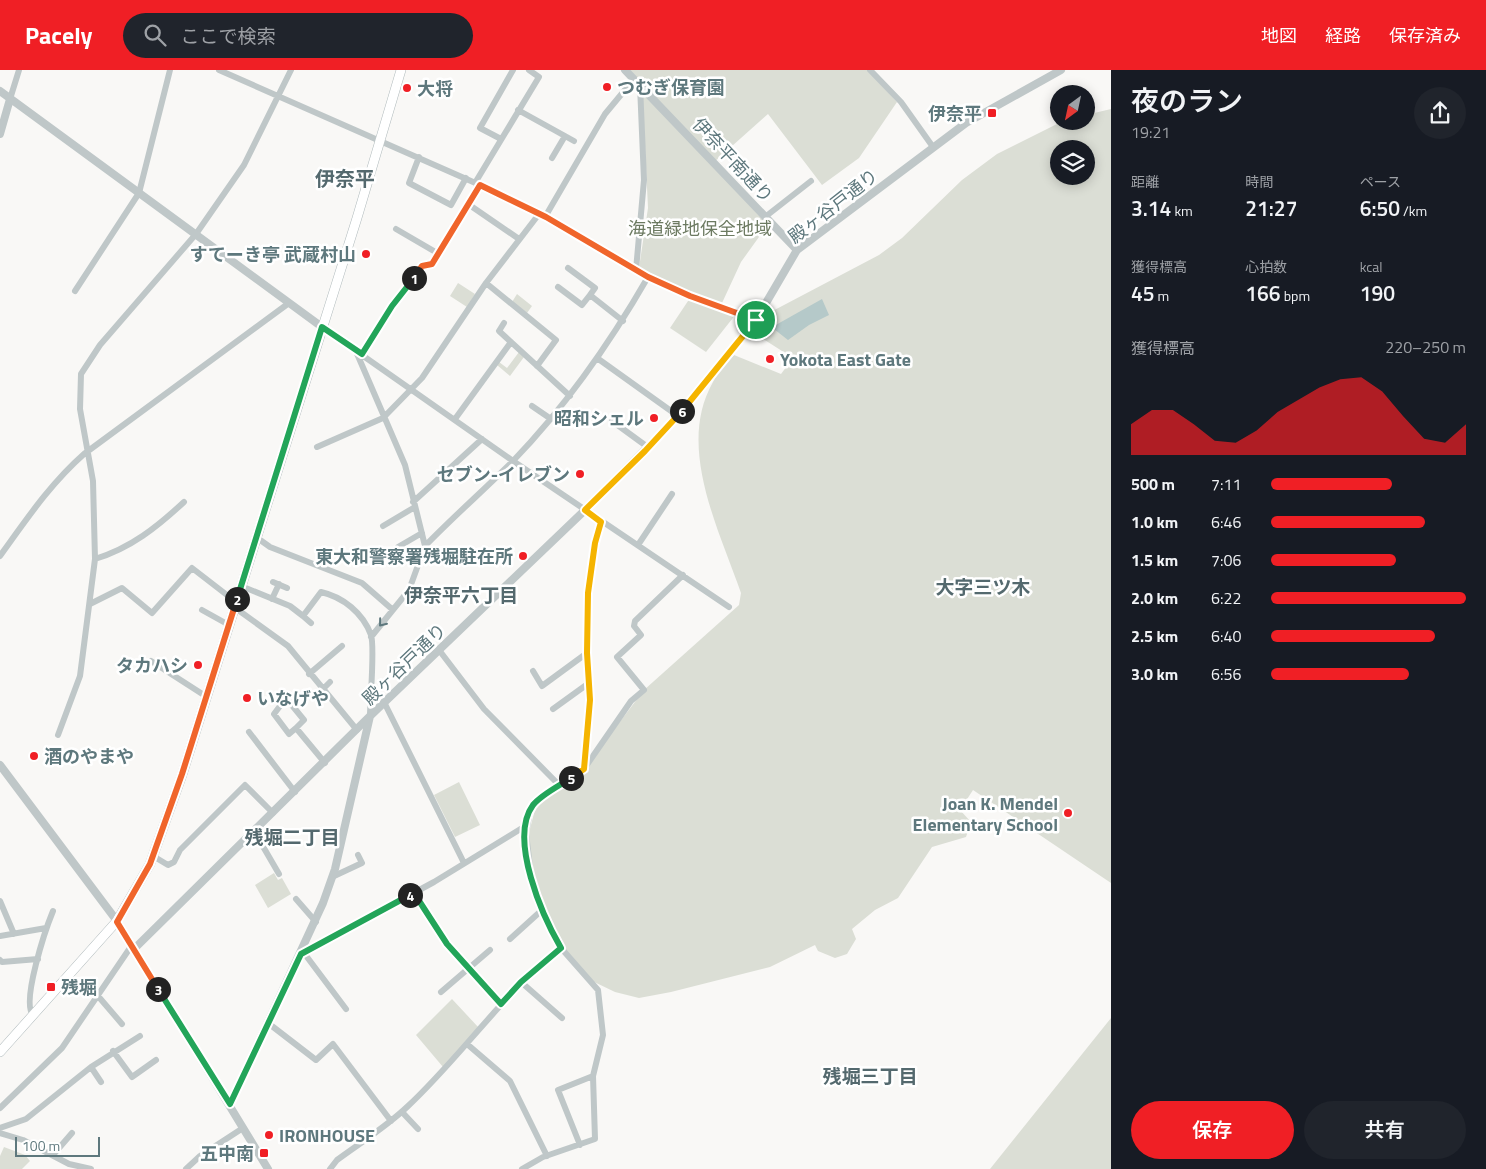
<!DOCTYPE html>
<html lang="ja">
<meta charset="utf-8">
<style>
body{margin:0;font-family:"Titillium Web","Noto Sans JP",sans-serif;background:#20242c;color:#f1f3f6;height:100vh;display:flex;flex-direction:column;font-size:19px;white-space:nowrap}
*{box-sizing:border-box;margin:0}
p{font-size:16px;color:#9ea1a6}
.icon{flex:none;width:28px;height:28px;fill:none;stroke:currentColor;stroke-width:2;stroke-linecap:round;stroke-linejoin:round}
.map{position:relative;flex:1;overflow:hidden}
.details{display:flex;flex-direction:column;background:#171b24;width:375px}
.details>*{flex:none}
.needle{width:32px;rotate:213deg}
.buttons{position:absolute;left:1050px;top:15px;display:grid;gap:10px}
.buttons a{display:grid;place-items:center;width:45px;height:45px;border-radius:50%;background:#171b24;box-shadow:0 2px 12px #0003;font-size:25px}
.scale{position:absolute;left:15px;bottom:12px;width:85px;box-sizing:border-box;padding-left:5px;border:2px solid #5e787d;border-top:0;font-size:14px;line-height:18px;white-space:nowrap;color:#5e787d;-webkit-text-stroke:4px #fff;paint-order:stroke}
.pin{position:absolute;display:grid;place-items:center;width:42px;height:42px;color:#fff;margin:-21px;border:2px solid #fff;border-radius:50%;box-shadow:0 1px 5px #0007}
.km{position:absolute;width:25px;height:25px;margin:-12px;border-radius:50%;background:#222;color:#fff;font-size:14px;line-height:25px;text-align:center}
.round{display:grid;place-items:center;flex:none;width:52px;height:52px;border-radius:26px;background:#20242c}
.head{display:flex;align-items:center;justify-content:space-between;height:85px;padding:0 20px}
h1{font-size:28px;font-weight:600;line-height:38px}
.figures{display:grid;grid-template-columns:repeat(3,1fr);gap:8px;height:85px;padding:5px 20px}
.figures div{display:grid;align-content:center}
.figures b{font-size:21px;font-weight:600}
.figures small{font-size:14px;font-weight:400}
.figures p{font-size:14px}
.chart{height:140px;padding:10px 20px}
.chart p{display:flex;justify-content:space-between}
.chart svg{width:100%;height:90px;margin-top:5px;fill:#f01f25;opacity:.7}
.action{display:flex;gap:10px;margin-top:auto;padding:10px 20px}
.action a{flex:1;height:58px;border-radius:30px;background:#f01f25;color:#fff;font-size:20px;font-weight:600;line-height:58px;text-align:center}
.action a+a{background:#20242c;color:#f1f3f6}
ul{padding:0 20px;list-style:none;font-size:16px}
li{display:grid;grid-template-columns:80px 60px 1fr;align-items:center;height:38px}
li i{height:12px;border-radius:6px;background:#f01f25}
header{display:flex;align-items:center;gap:30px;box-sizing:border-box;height:70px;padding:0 25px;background:#f01f25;color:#fff}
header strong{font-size:24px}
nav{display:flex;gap:28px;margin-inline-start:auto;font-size:18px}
.search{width:350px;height:45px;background:#20242c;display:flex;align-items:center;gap:12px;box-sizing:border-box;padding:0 18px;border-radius:28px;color:#9ea1a6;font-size:19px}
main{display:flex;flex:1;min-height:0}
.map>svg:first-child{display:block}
</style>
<header>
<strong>Pacely</strong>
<div class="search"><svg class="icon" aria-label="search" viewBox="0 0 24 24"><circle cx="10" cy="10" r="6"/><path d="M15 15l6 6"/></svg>ここで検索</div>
<nav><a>地図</a><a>経路</a><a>保存済み</a></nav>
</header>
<main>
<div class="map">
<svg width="1111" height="1099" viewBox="0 0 1111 1099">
<rect width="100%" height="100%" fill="#f9f8f6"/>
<path fill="#dbded5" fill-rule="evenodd" d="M 628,0 L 868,0 L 897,32 L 859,88 L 822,115 L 768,44 L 713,93 L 769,153 L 741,192 L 722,233 L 693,223 L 639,198 L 648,138 L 642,14 Z
M 1111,39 L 1111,813 L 973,720 L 960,740 L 971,752 L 966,767 L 932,777 L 898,828 L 875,840 L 852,859 L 856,869 L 847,884 L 835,888 L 818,881 L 815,875 L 770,897 L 671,922 L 639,928 L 615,922 L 588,909 L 575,895 L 544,847 L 526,774 L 537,732 L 584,699 L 644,620 L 739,535 L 741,523 C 719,459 676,377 713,312 C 718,302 727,293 734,285 L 781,304 L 793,288 L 752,262 L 765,245 L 879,185 L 902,168 L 962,110 L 997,84 L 1063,51 L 1086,51 L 1086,45 ZM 1059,79 L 1086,79 L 1086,106 L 1059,106 Z
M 458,213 L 475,224 L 467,237 L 450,226 Z
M 517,224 L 532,236 L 527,243 L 512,232 Z
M 690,228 L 736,244 L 706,282 L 670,258 Z
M 519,282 L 524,287 L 510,306 L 497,295 L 499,292 L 507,298 Z
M 459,712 L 480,755 L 455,767 L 434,725 Z
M 274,803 L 278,810 L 282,808 L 291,824 L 268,838 L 255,815 Z
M 452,929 L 479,958 L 443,997 L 416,965 Z
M 1111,948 L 1111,1099 L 990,1099 Z
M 4,1077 L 25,1085 L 30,1091 L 22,1099 L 0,1099 L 0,1086 Z"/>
<path fill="#b5c9c9" d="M 822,229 L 829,245 L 809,255 L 788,270 L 774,259 L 774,256 Z"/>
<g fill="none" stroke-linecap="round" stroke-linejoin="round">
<g stroke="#b1bbbd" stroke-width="10">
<path id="secondary" d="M 0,982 L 117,851 L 150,794 L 182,705 L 357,148 L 401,0"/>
</g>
<path stroke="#bfc7c8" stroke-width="6" d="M 219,0 L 480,115 L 545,147 L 648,207 L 690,226 L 756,250
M 870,0 L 901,32 L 933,77
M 10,29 L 19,0
M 518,40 L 574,71
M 501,69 L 480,58 L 513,0
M 419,87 L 409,113 L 451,135 L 466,108
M 552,88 L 565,66
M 475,113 L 539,7 L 529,0
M 468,134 L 519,169
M 545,147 L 605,44 L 634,9
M 765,147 L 811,111
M 396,159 L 439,184
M 568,198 L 595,218 L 590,225 L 623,251
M 636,200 L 644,110 L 640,15
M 486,213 L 556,270 L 537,296
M 558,217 L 582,235 L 590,225
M 75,221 L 139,123 L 170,0
M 504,253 L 499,261 L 570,326
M 322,257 L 513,391 L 729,537
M 355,279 L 405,395 L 425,476 L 409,520 L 371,567
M 362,284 L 392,236 L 423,197 L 432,194 L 480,115
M 597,288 L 678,346
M 532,336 L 551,349
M 455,349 L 511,272
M 612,351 L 649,378
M 317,377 L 383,348 L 422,308 L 486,213 L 539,144
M 413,432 L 482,369
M 383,456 L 415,437
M 256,467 L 270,477 L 362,513 L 393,540
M 638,475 L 672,424
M 425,476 C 453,447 484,420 513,391 C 566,336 610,273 648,207
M 398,477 L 422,463
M 0,486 C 26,450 50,414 84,384 L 289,233
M 95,489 C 131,478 157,457 184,432
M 273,512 L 287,518
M 241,516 L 290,536 L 303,546 L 321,522 C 343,527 363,543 371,565 C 375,576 370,631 370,646
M 272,529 L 279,514
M 90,534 L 122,518 L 152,543 L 192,498 L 236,532
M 234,537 L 288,576 L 357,660
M 202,540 L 229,555
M 303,546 L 311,553
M 439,580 L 484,639 L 560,716
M 151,591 L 207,627
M 533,601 L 542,616 L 587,583
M 309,604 L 342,576
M 322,620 L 330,612
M 384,632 L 464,793
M 553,639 L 589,613
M 296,658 L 304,650 L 286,628 L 274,644 L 289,664 L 296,658 L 325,693
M 249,662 L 295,722
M 58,665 L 80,606 L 95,489 L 93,411 L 80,339 L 81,304 L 100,275 L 196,164 L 244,95 L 291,0
M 584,698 L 590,630 L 587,583 L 588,523 L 595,473 L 601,452
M 254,761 L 279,804
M 153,786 L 168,795 L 174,792 L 180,780 L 245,715 L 273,743
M 332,807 L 362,793 L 358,785
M 414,823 L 447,874 L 501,934
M 296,829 L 316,852
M 0,831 L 14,864
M 0,866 L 46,858
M 510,869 L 542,840
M 304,883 L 346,939
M 301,884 L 434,812 L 527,755
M 0,890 L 2,892 L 38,889
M 521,912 L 562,948
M 441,922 L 490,880
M 98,926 L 122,954
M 33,945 C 21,932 46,858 53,841
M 268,953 L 316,990 L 333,974 L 391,1051
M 467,974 L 510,1011 L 547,1086
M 113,981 L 132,1007 L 156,990
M 91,997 L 101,1012
M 0,1038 L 62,978 L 132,875
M 402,1042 L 418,1059
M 0,1058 L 26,1049 L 91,997 L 140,966
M 0,1063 L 23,1070 L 69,1094 L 91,1099
M 580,1075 L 558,1020 L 593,1006
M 53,1085 L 72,1063
M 186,1099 L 200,1086 L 243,1058
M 330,1099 L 337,1090 C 360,1073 386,1057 407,1037 C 461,987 502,924 561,878
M 522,1099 L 543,1087 L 595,1069 L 593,1006 L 603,965 L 598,920 L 561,878 L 548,855 L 532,814 L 526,763 L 530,742 L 537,732 L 584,699 L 631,631 L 644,620 L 617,587 L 641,565 L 634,556 L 635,551 L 683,505"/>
<path stroke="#bfc7c8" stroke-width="8" d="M 625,0 L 797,180
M 0,21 L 322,257
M 0,64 L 10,29
M 0,695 L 117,851 L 268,1099
M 134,879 L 370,646
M 230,1034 L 323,833 L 335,799 L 370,646 L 585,440 L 678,346 L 756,250 L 797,180 L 966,53 L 1061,0"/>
<use href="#secondary" stroke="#fff" stroke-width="9"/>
</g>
<defs><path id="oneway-chevron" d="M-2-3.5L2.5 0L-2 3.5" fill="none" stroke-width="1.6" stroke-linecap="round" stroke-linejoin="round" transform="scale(1.25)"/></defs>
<use stroke="#5e787d" href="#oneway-chevron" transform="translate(382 553) rotate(129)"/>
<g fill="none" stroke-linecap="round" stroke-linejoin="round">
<g stroke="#fff" stroke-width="10">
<path id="split-1" d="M 414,208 L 422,196 L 432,194 L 480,115 L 546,147 L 648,207 L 690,226 L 756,250"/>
</g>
<g stroke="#fff" stroke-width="10">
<path id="split-2" d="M 237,529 L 322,257 L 362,284 L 392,236 L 414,208"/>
</g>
<g stroke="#fff" stroke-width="10">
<path id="split-3" d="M 158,919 L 117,852 L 150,794 L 182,704 L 237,529"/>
</g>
<g stroke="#fff" stroke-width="10">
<path id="split-4" d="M 158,919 L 230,1034 L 301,884 L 410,825"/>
</g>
<g stroke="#fff" stroke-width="10">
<path id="split-5" d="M 410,825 L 414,823 L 447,874 L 501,934 L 521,912 L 561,878 C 543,847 508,769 533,735 C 542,724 559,716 571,708"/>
</g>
<g stroke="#fff" stroke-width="10">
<path id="split-6" d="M 571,708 L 584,699 L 590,630 L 587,583 L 588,523 L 595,473 L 601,452 L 585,440 L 645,381 L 682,341"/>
</g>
<g stroke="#fff" stroke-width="10">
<path id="split-7" d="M 682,341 L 756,250"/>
</g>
<use href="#split-1" stroke="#f0652b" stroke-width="6"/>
<use href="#split-2" stroke="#22a559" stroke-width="6"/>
<use href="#split-3" stroke="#f0652b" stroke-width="6"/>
<use href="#split-4" stroke="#22a559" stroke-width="6"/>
<use href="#split-5" stroke="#22a559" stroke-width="6"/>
<use href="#split-6" stroke="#f5b400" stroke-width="6"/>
<use href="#split-7" stroke="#f5b400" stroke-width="6"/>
</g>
<g fill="#f01f25" stroke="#fff" stroke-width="2">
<circle cx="607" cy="17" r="5"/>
<circle cx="407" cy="18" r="5"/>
<rect x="987" y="38" width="10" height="10" rx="2.5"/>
<circle cx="366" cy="184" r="5"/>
<circle cx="770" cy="289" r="5"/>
<circle cx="654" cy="348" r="5"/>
<circle cx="580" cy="404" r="5"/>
<circle cx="523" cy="486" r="5"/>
<circle cx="198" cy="595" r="5"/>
<circle cx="247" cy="628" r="5"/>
<circle cx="34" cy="686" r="5"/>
<circle cx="1068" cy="743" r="5"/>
<rect x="46" y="912" width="10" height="10" rx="2.5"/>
<circle cx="269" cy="1065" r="5"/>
<rect x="259" y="1078" width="10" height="10" rx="2.5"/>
</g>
<g text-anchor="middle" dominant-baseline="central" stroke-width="5" stroke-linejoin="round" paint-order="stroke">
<g font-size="18" font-weight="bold" fill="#5e787d" stroke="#fff" text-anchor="end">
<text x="617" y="17" text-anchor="start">つむぎ保育園</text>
<text x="417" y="18" text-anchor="start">大将</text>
<text x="982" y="43">伊奈平</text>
<text x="356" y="184">すてーき亭 武蔵村山</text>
<text x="780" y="289" text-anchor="start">Yokota East Gate</text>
<text x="644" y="348">昭和シェル</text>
<text x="570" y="404">セブン-イレブン</text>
<text x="513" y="486">東大和警察署残堀駐在所</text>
<text x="188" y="595">タカハシ</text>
<text x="257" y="628" text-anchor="start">いなげや</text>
<text x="44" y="686" text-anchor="start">酒のやまや</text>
<text x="1058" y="733">Joan K. Mendel<tspan x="1058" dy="21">Elementary School</tspan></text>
<text x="61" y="917" text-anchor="start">残堀</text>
<text x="279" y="1065" text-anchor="start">IRONHOUSE</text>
<text x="254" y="1083">五中南</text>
</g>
<g font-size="18" fill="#5e787d" stroke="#fff">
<text transform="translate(733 90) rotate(47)">伊奈平南通り</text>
<text transform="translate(833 136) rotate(-38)">殿ヶ谷戸通り</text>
<text transform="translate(404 594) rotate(-44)">殿ヶ谷戸通り</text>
</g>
<g font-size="18" fill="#6c7a61" stroke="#fff">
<text x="700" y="158">海道緑地保全地域</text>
</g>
<g font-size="19" font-weight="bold" fill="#54696e" stroke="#fff">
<text x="983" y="516">大字三ツ木</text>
<text x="461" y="524">伊奈平六丁目</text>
<text x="292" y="766">残堀二丁目</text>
<text x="870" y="1005">残堀三丁目</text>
</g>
<g font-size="20" font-weight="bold" fill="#54696e" stroke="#fff">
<text x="345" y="108">伊奈平</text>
</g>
</g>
</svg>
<div class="buttons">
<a><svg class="needle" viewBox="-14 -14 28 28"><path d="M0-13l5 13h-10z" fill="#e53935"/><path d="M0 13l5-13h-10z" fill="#9ea1a6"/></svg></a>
<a><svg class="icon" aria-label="layers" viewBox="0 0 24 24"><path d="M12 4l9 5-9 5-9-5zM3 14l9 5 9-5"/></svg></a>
</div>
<div class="scale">100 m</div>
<div class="pin" style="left:756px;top:250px;background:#1e9e55"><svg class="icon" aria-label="arrive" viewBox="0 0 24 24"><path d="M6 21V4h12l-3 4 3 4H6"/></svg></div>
<b class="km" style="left:414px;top:208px">1</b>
<b class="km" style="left:237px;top:529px">2</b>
<b class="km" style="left:158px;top:919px">3</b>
<b class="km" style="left:410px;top:825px">4</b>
<b class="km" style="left:571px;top:708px">5</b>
<b class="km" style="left:682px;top:341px">6</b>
</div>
<section class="details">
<div class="head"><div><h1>夜のラン</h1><p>19:21</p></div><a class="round"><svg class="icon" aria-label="share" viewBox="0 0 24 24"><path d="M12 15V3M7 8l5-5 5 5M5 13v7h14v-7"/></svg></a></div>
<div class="figures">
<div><p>距離</p><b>3.14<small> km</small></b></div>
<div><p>時間</p><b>21:27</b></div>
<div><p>ペース</p><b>6:50<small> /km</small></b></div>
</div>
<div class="figures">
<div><p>獲得標高</p><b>45<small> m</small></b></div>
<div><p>心拍数</p><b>166<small> bpm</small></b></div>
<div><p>kcal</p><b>190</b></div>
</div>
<div class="chart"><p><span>獲得標高</span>220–250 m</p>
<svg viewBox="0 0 160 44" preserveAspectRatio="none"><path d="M0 44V29L10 22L20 22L30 29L40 37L50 38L60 32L70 23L80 17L90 11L100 7L110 6L120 13L130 25L140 36L150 38L160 29V44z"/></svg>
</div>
<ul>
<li><b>500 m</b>7:11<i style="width:62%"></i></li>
<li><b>1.0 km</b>6:46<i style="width:79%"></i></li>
<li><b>1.5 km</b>7:06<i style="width:64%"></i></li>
<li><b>2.0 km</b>6:22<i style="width:100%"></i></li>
<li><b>2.5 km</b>6:40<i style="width:84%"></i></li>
<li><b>3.0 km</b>6:56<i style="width:71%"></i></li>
</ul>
<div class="action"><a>保存</a><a>共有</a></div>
</section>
</main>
